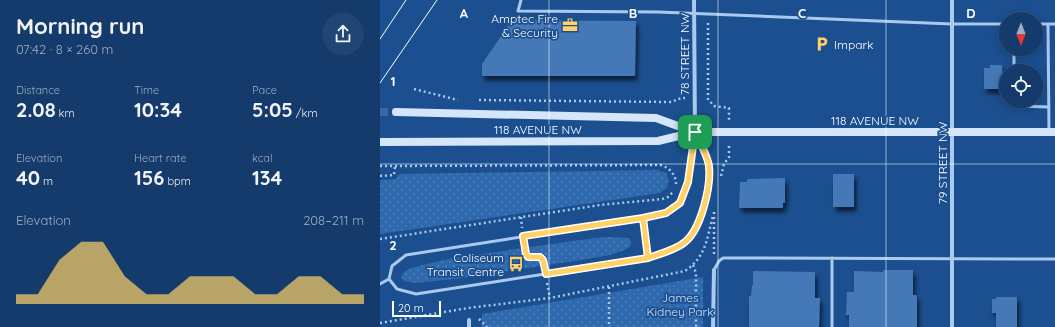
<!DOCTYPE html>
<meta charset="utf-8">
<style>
body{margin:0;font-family:Quicksand,sans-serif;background:#214673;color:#f1f3f6;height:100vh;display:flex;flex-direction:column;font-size:15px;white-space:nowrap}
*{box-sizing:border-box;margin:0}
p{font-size:13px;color:#9dadc1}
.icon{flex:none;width:22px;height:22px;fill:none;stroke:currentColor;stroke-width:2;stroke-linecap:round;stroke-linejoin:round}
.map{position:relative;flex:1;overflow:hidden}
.panel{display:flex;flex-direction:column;background:#143b6b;width:380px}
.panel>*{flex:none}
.needle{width:26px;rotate:180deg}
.buttons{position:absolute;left:619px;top:12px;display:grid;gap:8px}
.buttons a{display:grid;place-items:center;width:44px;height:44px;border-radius:50%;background:#143b6b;box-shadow:0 2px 10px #0003,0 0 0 1px #33557e;font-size:20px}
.scale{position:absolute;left:12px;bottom:10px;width:49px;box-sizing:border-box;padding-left:4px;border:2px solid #fff;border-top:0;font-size:11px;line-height:14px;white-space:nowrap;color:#fff;-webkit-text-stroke:3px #1b4f8f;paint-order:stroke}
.pin{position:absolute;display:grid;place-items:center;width:34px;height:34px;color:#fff;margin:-17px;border-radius:8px;box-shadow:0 2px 6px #0006}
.round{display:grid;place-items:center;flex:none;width:42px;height:42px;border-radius:21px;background:#214673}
.headline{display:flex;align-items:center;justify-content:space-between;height:68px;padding:0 16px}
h1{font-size:22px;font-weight:700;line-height:30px}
.stats{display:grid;grid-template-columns:repeat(3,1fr);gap:6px;height:68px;padding:4px 16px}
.stats div{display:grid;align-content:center}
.stats b{font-size:20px;font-weight:700}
.stats small{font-size:11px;font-weight:400}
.stats p{font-size:11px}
.chart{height:112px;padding:8px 16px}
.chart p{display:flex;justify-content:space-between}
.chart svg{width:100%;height:72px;margin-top:4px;fill:#ffd166;opacity:.7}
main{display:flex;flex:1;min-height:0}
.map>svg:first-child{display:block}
</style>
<main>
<section class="panel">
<div class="headline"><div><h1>Morning run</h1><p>07:42 · 8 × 260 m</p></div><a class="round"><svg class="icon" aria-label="share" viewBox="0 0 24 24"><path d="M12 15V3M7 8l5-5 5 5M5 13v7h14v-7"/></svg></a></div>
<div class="stats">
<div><p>Distance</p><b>2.08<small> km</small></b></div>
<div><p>Time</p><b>10:34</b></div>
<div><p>Pace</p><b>5:05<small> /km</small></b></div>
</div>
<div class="stats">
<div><p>Elevation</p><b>40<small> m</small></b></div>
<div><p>Heart rate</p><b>156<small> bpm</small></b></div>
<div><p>kcal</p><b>134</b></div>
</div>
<div class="chart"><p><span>Elevation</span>208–211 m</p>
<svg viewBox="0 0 160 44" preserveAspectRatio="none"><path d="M0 44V38L10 38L20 17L30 6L40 6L50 27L60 38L70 38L80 27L90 27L100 27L110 38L120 38L130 27L140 27L150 38L160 38V44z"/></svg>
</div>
</section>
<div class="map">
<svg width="675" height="327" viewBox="0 0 675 327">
<defs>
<pattern id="grass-dots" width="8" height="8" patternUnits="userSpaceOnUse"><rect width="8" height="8" fill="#2e69ad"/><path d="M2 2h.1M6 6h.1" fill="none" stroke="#4d80b9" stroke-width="1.8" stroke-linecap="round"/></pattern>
<filter id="shadow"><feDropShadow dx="2.5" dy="4.5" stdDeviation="2" flood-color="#0009"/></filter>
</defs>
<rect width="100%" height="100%" fill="#1b4f8f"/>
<path fill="url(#grass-dots)" d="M 278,170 L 286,173 L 289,180 L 287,188 L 280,193 L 0,234 L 0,180 L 16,179 L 19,174 Z
M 226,237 L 248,238 L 250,239 L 251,245 C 244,254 218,257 207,259 L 75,279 L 34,283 L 24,281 L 21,277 L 24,272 L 31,268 L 68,259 L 207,239 Z
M 323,277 L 323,327 L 102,327 L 102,314 Z"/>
<path fill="#4478b7" filter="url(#shadow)" d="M 132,20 L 256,21 L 255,76 L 102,76 L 102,64 Z
M 610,65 L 622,65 L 623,89 L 604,89 L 604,68 L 610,68 Z
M 453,174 L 474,174 L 474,207 L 453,207 Z
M 405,178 L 405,203 L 403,203 L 403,208 L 359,208 L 360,182 L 367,182 L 367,179 Z
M 503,270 L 533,270 L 533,295 L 536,295 L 537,297 L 537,327 L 469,327 L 469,315 L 466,315 L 467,292 L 474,292 L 474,271 L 503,272 Z
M 373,271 L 435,272 L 435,298 L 440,298 L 439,327 L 369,327 L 369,296 L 371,296 L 372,285 L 373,285 Z
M 616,297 L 637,297 L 637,327 L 616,327 L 616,313 L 612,313 L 612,299 L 616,299 Z"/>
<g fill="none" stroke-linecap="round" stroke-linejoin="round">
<path stroke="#3d69a0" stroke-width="8" stroke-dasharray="8 4" stroke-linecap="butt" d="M 0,112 L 16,112"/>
<path stroke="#a9c9ee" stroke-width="2.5" stroke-dasharray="2 3" stroke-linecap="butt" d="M 328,23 L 328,99 L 334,106 L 349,108 L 349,120
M 34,89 L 78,100
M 99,100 L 288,102 C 295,102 297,98 305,98
M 0,166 L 281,165 C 290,168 296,175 296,184
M 0,176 L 14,175 L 15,166
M 341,176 L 344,164 L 349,157 L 349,143
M 141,217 L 142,228
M 0,239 L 220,205 L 282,199 L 288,197 L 294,191
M 144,245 L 146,254 L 148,257 L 160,257 L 163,259 L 164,266
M 334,254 L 334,209
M 313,265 L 316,273 L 316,327
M 167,283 L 170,298
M 229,287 L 229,327
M 99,319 L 107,327
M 0,323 L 88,308 L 170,298 L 305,271 C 326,257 327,238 333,216"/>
<path stroke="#a9c9ee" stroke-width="3" d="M 141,0 L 138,11 L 278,12 L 572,24 L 626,24
M 656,24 L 675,24
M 668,24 L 669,132
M 634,49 L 634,71
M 635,101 L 635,106 L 669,107
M 315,132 C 318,140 329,159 330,167 C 331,187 321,229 305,242 C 296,250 278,254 268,258 L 36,294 L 17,289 L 9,279 L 12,266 L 26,255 L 263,218 L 286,213 L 300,203 L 308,182 Z
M 263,218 L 268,258
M 334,270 L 339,261 L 343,258 L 675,259
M 0,284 L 9,279
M 452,327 L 452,258"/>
<path stroke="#a9c9ee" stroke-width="4" d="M 314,0 L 315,132
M 89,320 L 89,327
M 333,327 L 334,270
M 572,327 L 572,0"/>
<path stroke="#d6e6fa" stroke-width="8" d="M 16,112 L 276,118 L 314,132
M 0,142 L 278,141 L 315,132 L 675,132"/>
<path stroke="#fff" stroke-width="1" d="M 0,39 L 26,0
M 0,83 L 57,0"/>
</g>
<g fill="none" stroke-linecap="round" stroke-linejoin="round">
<g stroke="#fff" stroke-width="8">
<path id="route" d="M 315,132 L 308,182 L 300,203 L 286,213 L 263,218 L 268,258 L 166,274 L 163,260 L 160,257 L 148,257 L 146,254 L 143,236 L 263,218 L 268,258 C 279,254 296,250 305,242 C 321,229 331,187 329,167 C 329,159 319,140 315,132"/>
</g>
<use href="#route" stroke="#ffd166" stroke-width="5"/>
</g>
<path fill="none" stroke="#fff" stroke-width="1" stroke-opacity="0.55" d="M 169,0 L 169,327M 338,0 L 338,327M 506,0 L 506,327M 0,164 L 675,164"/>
<defs>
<g id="office-bare" transform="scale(1.2)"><path d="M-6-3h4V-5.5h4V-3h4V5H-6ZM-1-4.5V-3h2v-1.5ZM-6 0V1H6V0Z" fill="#ffd166" stroke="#1b4f8f" stroke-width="2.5" paint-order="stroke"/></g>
<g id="parking-bare" transform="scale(1.2)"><path d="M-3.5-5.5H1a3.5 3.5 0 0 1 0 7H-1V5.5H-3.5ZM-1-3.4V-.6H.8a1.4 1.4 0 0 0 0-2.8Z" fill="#ffd166" stroke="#1b4f8f" stroke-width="2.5" paint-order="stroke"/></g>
<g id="bus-bare" transform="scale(1.2)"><path d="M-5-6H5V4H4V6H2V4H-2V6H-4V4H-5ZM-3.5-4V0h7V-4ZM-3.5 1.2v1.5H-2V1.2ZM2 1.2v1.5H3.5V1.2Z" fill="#ffd166" stroke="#1b4f8f" stroke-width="2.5" paint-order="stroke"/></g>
</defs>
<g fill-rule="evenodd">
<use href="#office-bare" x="190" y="25"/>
<use href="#parking-bare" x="442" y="44"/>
<use href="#bus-bare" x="136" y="264"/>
</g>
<g text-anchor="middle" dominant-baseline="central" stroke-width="3.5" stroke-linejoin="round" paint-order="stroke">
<g font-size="12" fill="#fff" stroke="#1b4f8f" text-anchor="end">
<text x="178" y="18">Amptec Fire<tspan x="178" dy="14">&amp; Security</tspan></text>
<text x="454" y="44" text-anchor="start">Impark</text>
<text x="124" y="257">Coliseum<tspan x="124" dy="14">Transit Centre</tspan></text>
</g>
<g font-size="12" fill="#fff" stroke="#1b4f8f">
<text transform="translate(304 54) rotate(-90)">78 STREET NW</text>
<text x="495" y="120">118 AVENUE NW</text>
<text x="158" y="129">118 AVENUE NW</text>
<text transform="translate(562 163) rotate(-90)">79 STREET NW</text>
</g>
<g font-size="12" fill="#cfe3fa" stroke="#1b4f8f">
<text x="300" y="297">James<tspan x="300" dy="14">Kidney Park</tspan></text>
</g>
</g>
<g font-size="13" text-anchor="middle" font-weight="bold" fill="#fff" stroke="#1b4f8f" stroke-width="3.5" stroke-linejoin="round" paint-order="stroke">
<text x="84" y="18">A</text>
<text x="253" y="18">B</text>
<text x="422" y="18">C</text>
<text x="591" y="18">D</text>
<text x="13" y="86">1</text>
<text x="13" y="250">2</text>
</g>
</svg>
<div class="buttons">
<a><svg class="needle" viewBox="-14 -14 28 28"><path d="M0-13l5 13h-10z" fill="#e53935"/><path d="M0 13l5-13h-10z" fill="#9dadc1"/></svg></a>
<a><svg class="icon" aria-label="locate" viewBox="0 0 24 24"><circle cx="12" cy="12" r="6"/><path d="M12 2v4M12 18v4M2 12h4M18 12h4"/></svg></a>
</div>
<div class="scale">20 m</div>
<div class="pin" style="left:315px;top:132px;background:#1e9e55"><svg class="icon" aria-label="arrive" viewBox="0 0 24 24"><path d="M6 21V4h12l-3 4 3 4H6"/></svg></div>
</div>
</main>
